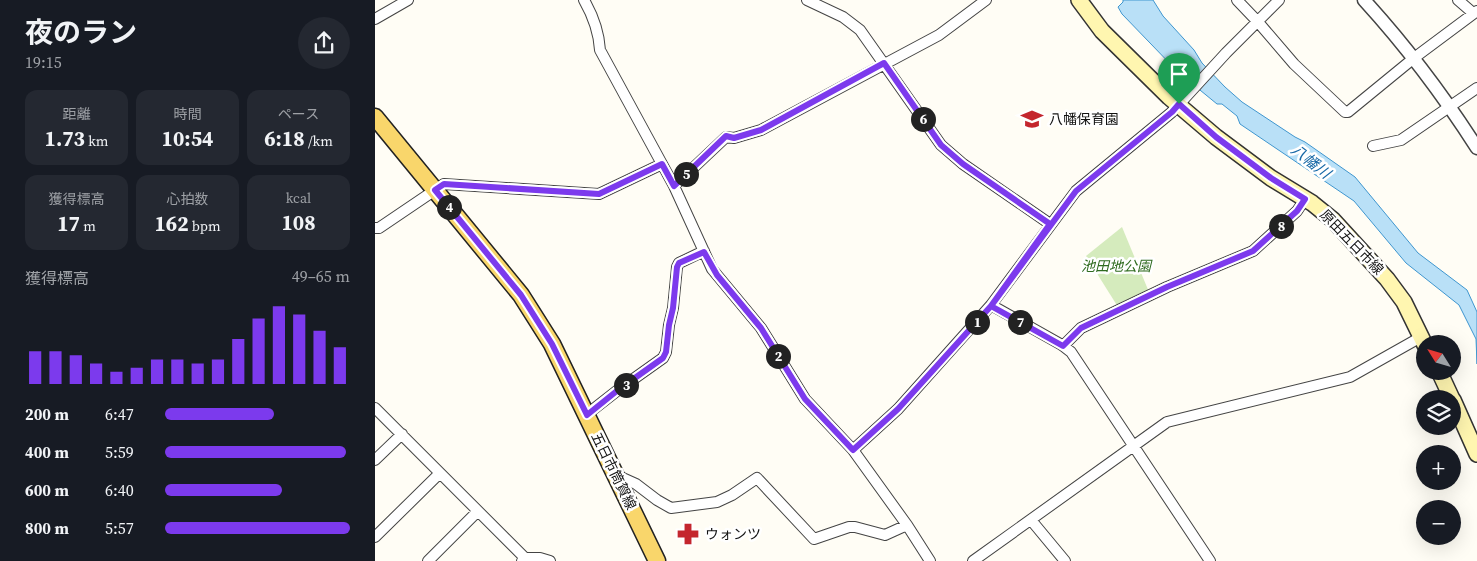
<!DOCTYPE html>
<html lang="ja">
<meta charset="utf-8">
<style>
body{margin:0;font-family:"Source Serif 4","Noto Sans JP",serif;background:#242831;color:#f1f3f6;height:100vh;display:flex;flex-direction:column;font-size:19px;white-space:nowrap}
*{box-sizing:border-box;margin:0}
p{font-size:16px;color:#9ea1a6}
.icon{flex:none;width:28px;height:28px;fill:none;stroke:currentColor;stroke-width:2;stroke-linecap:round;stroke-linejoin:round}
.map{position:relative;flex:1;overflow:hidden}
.details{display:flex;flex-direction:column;background:#171b24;width:375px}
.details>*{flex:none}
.needle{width:32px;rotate:307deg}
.controls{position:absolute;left:1041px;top:335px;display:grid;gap:10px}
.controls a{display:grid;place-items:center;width:45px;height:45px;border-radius:50%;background:#171b24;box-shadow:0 5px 20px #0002;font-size:25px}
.pin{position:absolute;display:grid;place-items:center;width:42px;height:42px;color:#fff;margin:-51px -21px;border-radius:50% 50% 50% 0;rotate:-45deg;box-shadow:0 0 5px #0007}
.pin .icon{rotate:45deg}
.km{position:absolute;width:25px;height:25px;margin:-12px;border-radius:50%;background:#222;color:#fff;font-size:14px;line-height:25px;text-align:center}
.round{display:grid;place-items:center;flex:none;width:52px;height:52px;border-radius:26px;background:#242831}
.summary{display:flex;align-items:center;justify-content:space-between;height:85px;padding:0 25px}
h1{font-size:28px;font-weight:700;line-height:38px}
.figures{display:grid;grid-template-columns:repeat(3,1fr);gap:8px;height:85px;padding:5px 25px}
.figures div{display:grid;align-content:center;border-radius:12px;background:#242831;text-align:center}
.figures b{font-size:21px;font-weight:700}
.figures small{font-size:14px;font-weight:400}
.figures p{font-size:14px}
.chart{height:140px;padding:10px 25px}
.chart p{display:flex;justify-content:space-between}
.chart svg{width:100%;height:90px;margin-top:5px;stroke:#7c3aed;stroke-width:6}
ul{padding:0 25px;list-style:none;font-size:16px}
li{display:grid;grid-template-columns:80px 60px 1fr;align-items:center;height:38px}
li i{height:12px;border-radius:6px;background:#7c3aed}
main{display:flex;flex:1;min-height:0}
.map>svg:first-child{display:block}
</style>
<main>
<section class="details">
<div class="summary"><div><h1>夜のラン</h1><p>19:15</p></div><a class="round"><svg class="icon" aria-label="share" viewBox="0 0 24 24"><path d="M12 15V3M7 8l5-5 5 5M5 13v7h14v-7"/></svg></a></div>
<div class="figures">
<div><p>距離</p><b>1.73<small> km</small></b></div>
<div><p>時間</p><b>10:54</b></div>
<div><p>ペース</p><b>6:18<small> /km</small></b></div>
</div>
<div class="figures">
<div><p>獲得標高</p><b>17<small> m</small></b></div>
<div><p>心拍数</p><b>162<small> bpm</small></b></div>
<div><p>kcal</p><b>108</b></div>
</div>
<div class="chart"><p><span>獲得標高</span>49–65 m</p>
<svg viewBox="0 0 160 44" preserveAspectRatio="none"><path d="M5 44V28M15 44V28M25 44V30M35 44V34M45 44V38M55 44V36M65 44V32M75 44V32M85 44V34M95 44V32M105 44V22M115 44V12M125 44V6M135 44V10M145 44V18M155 44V26"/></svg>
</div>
<ul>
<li><b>200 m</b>6:47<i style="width:59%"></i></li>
<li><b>400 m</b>5:59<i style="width:98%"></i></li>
<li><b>600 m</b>6:40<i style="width:63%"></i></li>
<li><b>800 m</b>5:57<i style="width:100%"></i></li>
</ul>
</section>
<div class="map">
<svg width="1102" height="561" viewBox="0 0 1102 561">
<rect width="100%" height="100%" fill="#fffdf5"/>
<path fill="#d5ebbd" d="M 747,227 L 774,292 L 743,307 L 711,256 Z"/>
<path fill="#b9e0f7" stroke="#3f96cf" d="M 748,0 L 778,0 L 788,16 L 819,50 L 827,63 L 850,87 L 867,102 L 920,137 L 930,142 L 980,177 L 1043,253 L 1092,290 L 1102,312 L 1102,364 L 1101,339 L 1084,305 L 1031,263 L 979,201 L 865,124 L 862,116 L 847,104 L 842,104 L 803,72 L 747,14 L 743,7 L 748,2 Z"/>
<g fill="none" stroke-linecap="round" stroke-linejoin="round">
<g stroke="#444" stroke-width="12">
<path id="minor" d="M 209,0 C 217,14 224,33 225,50 L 299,186 L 337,269 L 386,328 L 430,399 L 478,450 L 532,525 L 555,561
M 432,0 L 468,17 L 485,30 L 566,145 L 588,164 L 675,224
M 862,0 L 883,22 L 919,64 L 970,112 L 973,112 L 1039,58 L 1102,11
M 1083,0 L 1098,13
M 0,19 L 33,0
M 998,146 L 1026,140 L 1102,88
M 299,186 L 351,137 L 359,138 L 386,130 L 564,35 L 611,0
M 0,228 L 4,228 L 69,184 L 224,194 L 287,164
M 616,305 L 687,345 L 696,352 L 835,561
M 688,346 L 706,328 L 792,287 L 878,251 L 922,211 L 930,199
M 0,408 L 150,558
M 211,415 L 243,390 L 288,358 L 291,352 L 294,325 L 298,308 L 302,267 L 304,263 L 329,251
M 478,450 L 523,409 L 616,305 L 701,191 L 797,112 L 851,53 L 904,0
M 0,460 L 27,434
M 241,475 L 261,484 L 282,500 L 296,508 L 342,502 L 357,495 L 382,478 L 439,539 L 474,527 L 480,527 L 510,535 L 532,525
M 656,520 L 690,561
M 0,537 L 65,473
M 53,561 L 103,511
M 147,561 L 150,558 L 165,558 L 175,561
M 598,561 L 792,422 L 975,377 L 1046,337"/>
</g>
<g stroke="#444" stroke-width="15">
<path id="tertiary" d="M 989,0 C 1031,46 1068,95 1102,148"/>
</g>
<g stroke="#333" stroke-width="18">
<path id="secondary" d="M 704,0 L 727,31 L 794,97 L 841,137 L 896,178 L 937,203 L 958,220 L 1012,279 L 1029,302 L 1050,345
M 1064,371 L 1077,399
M 1078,400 L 1102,454"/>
</g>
<g stroke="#222" stroke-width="19">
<path id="primary" d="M 0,117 L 146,295 L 177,344 L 282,561"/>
</g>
<use href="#minor" stroke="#fff" stroke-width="10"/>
<use href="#tertiary" stroke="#fff" stroke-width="12"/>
<use href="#secondary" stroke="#fff6b0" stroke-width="15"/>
<use href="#primary" stroke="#f9d66b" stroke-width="16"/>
</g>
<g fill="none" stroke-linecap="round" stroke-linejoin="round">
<g stroke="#fff" stroke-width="10">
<path id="route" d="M 804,104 L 797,112 L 701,191 L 616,306 L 523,409 L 478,450 L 430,399 L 386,328 L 342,275 L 329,252 L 304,263 L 302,267 L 298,308 L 294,325 L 291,352 L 288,358 L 243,390 L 212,415 L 177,344 L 146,295 L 60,190 L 69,184 L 224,194 L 287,164 L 299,186 L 351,136 L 359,138 L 386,130 L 509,63 L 566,145 L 588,164 L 675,224 L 616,306 L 688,346 L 706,328 L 792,287 L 878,251 L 922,211 L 930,199 L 896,178 L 841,137 L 804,104"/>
</g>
<use href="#route" stroke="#7c3aed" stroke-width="6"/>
</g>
<defs>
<g id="school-bare" transform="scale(1.725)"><path d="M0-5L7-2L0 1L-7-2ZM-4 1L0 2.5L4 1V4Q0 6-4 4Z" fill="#c4262e" stroke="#fff" stroke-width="2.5" paint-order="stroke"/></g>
<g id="pharmacy-bare" transform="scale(1.725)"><path d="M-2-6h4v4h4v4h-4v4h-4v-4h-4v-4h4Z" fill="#c4262e" stroke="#fff" stroke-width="2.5" paint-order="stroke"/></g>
</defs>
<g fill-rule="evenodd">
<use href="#school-bare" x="657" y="119"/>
<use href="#pharmacy-bare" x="313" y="534"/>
</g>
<g text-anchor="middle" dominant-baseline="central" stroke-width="5" stroke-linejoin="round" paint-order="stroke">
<g font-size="14" fill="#111" stroke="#fff" text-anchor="start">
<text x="674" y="119">八幡保育園</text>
<text x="330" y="534">ウォンツ</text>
</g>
<g font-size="14" fill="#111" stroke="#fff">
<text transform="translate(977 242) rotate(46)">原田五日市線</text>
<text transform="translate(239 471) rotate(64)">五日市筒賀線</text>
</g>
<g font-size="14" font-style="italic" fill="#2f6b1f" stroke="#fff">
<text x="741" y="266">池田地公園</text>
</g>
<g font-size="15" font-style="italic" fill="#1768a6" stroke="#fff">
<text transform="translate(936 161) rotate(38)">八幡川</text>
</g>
</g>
</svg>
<div class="controls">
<a><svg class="needle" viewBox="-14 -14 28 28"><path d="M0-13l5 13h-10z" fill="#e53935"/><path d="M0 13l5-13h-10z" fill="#9ea1a6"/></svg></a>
<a><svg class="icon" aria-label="layers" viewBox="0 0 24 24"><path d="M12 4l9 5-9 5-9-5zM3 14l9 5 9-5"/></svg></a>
<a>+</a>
<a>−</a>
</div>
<div class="pin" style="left:804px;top:104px;background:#1e9e55"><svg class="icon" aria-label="arrive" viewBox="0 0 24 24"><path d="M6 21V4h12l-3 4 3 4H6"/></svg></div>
<b class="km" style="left:602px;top:322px">1</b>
<b class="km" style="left:403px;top:356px">2</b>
<b class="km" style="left:251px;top:385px">3</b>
<b class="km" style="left:74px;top:207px">4</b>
<b class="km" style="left:311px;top:174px">5</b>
<b class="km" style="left:548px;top:119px">6</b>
<b class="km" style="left:645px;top:322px">7</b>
<b class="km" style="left:906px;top:226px">8</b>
</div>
</main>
